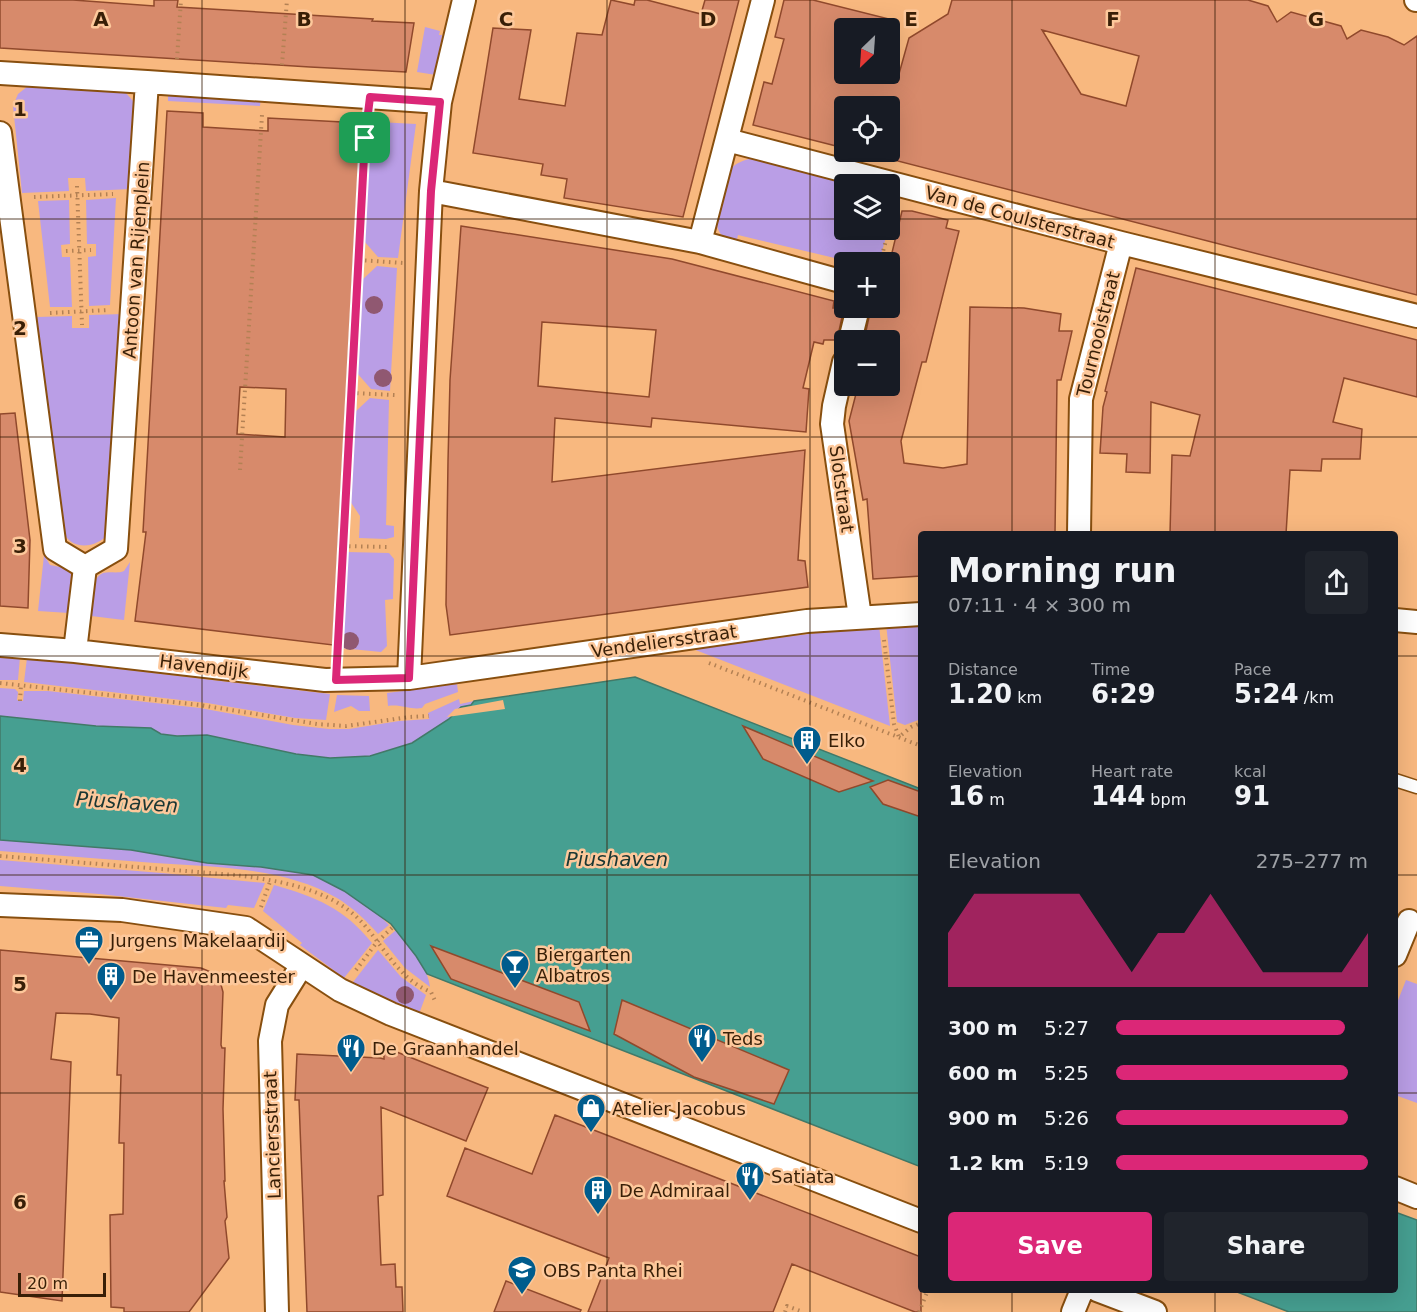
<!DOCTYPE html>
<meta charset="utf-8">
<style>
body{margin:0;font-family:"DejaVu Sans",sans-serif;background:#20242c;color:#f1f3f6;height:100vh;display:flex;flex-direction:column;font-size:22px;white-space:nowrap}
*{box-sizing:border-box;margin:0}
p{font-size:20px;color:#9ea1a6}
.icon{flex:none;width:33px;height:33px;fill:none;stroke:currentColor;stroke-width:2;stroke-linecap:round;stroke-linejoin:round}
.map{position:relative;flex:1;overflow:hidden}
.details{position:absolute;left:918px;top:531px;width:480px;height:762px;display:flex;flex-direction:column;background:#171b24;border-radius:6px;box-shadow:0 6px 24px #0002}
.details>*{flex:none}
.needle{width:39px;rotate:205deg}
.controls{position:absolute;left:834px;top:18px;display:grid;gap:12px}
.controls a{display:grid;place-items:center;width:66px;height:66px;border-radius:6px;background:#171b24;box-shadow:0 6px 24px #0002;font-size:30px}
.scale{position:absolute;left:18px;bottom:15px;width:88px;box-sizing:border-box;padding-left:6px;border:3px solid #381f07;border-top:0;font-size:16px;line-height:21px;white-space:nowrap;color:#381f07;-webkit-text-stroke:4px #fdc89b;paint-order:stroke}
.pin{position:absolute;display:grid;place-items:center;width:51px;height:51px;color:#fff;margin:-26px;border-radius:12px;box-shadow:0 3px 9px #0006}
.round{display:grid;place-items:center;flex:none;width:63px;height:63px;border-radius:6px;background:#20242c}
.headline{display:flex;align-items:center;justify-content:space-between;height:102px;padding:0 30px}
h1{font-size:33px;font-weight:800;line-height:45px}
.figures{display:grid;grid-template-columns:repeat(3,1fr);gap:9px;height:102px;padding:6px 30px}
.figures div{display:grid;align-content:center}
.figures b{font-size:26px;font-weight:800}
.figures small{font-size:16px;font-weight:400}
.figures p{font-size:16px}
.chart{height:168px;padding:12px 30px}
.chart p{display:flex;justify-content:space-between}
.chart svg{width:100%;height:108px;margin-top:6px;fill:#db2777;opacity:.7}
.action{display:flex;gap:12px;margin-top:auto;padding:12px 30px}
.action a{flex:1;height:69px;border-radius:6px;background:#db2777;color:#fff;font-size:24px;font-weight:800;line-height:69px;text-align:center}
.action a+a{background:#20242c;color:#f1f3f6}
ul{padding:0 30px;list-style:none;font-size:20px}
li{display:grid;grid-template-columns:96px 72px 1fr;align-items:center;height:45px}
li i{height:15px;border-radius:8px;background:#db2777}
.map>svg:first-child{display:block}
</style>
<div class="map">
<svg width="1417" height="1312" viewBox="0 0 1417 1312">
<rect width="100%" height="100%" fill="#f8b87f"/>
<path fill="#ba9ee6" d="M 425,27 L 440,31 L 439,35 L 442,35 L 436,75 L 417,72 Z
M 28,86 L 125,92 L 133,101 L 136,107 L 132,189 L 86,191 L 85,178 L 68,178 L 69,191 L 22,193 L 13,106 L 18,94 Z
M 173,93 L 261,97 L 260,106 L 168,101 L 168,95 Z
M 378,122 L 416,124 L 398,258 L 378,257 L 364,241 L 369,139 L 374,134 L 375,127 Z
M 749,159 L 760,160 L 854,184 L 844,184 L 844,230 L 888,230 L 879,262 L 844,262 L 844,272 L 841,271 L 843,260 L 738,235 L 736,244 C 728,240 721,237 718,229 C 714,219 725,177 732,168 C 736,163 742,161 749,159 Z
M 116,198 L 110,305 L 89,306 L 88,257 L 96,256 L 96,244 L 87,244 L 86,200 Z
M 69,200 L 70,244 L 61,245 L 62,257 L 70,257 L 72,307 L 50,307 L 38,201 Z
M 377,266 L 397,268 L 390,391 L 371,389 L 357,373 L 362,280 Z
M 124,314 L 108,534 C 98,547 74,551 65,535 C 58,523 56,486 54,472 C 48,420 42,368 37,317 L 72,316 L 72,328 L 89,328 L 89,315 Z
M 370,398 L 389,400 L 386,525 L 394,526 L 394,537 L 386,539 L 359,538 L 360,516 L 350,501 L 354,413 Z
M 347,552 L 389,553 L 394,559 L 393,599 L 385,600 L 387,646 L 381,652 L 341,648 Z
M 44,555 L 50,565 L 65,568 L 71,574 L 69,613 L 38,611 Z
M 130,562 L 124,620 L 91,616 C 92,604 90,578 103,573 C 110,571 117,574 124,571 Z
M 921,621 L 921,719 L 905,725 L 897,722 L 886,624 Z
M 879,625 L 890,726 L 693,649 Z
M 0,654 L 20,657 L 18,680 L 0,680 Z
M 27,658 L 330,694 L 326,720 L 295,718 L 207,703 L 24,682 Z
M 457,684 L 458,692 L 425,704 L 422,708 C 410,710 401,704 388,706 L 387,693 Z
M 0,688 L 15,689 L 18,692 L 17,700 L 23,701 L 24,691 L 48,691 L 200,708 L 293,725 L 329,729 L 349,729 L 399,721 L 429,719 L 428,713 L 459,699 L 460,704 L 474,701 L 471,705 L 412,743 L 370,756 L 330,758 L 296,754 L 207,735 L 177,736 L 161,734 L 151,728 L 96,726 L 0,716 Z
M 337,695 L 369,696 L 370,711 L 359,711 L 351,706 L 334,712 Z
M 0,840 L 131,850 L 207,863 L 261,867 L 313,875 L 344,891 L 374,910 L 389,925 L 378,934 C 366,920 353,908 337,898 C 284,867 214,867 155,863 C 103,859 52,855 0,851 Z
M 0,860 L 162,873 L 265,883 L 254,908 L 228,905 L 226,908 L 99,894 L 0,886 Z
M 274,885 C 316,897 344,908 372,943 L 344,978 L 300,945 L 302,943 L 263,911 Z
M 396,930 C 410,946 428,967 430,987 L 405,968 L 383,941 Z
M 378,950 L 401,977 L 426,995 L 419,1014 L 350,986 Z
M 1406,980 L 1417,984 L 1417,1103 L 1395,1095 L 1395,1008 Z"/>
<path fill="#469f91" stroke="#427968" stroke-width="1.5" d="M 635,677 L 921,789 L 921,1167 L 427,974 L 416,956 L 391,924 L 344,891 L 313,875 L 261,867 L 207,863 L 131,850 L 0,840 L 0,716 L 96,726 L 151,728 L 161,734 L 177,736 L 207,735 L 296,754 L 330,758 L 370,756 L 412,743 L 449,719 L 461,707 L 471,705 L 474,701 Z
M 1395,1212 L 1417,1220 L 1417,1312 L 1289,1312 L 1232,1290 L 1395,1290 Z"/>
<path fill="#f8b87f" d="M 503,700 L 505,709 L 447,717 L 455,709 Z"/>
<path fill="#d78a6b" stroke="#90492c" stroke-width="1.5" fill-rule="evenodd" d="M 0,0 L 73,0 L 154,6 L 154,0 L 178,0 L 177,7 L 373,19 L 372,21 L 414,23 L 406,72 L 310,67 L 0,48 Z
M 611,0 L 634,5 L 635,0 L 647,0 L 701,14 L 705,0 L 739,0 L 683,217 L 564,198 L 567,179 L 541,175 L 543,164 L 473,153 L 493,28 L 531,30 L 519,99 L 565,106 L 577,33 L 602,35 Z
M 784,0 L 813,0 L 893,20 L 892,28 L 844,28 L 844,74 L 866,74 L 897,81 L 909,38 L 948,14 L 952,0 L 1248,0 L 1268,6 L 1277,22 L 1291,12 L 1341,26 L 1347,39 L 1361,30 L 1388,37 L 1404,45 L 1417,36 L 1417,295 L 890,159 L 890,106 L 844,106 L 844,148 L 753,125 L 764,82 L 772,84 L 784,39 L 775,37 ZM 1042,30 L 1139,56 L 1126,106 L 1081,94 Z
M 167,111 L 203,113 L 203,127 L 268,131 L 268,118 L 361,123 L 333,645 L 135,621 L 146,532 L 143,532 ZM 240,387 L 286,389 L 285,437 L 237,434 Z
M 902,211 L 912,211 L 948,220 L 946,228 L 959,231 L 926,362 L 922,362 L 901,441 L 904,463 L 943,468 L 967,464 L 970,307 L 1024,308 L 1061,314 L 1059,331 L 1072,331 L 1061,380 L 1057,380 L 1055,534 L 921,534 L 921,576 L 873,579 L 867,499 L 863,500 L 849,421 L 858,386 L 890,386 L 890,340 L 864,340 L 871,308 L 890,308 L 890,261 Z
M 461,226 L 672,259 L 834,301 L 833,308 L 844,308 L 837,340 L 824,340 L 823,344 L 814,342 L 803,388 L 809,389 L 806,432 L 652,418 L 651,427 L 555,418 L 552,482 L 805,450 L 798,560 L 805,561 L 808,587 L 450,635 L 446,605 L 448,461 L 450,380 ZM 542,322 L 656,330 L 649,397 L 538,386 Z
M 1136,268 L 1417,340 L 1417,397 L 1344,378 L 1333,422 L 1362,429 L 1360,459 L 1322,459 L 1321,471 L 1290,470 L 1286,534 L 1170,534 L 1172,455 L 1190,456 L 1200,415 L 1151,402 L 1150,473 L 1126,472 L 1127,454 L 1100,453 L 1103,407 L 1107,392 L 1105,391 Z
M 15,413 L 30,540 L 28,608 L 0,606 L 0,414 Z
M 743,726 L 873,781 L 839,792 L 763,759 Z
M 888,780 L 921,792 L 921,817 L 883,804 L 870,787 Z
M 431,946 L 579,1002 L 590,1031 L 451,979 Z
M 0,950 L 201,968 L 213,973 L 220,981 L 223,992 L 221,1045 L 222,1048 L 225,1048 L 223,1109 L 225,1181 L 224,1181 L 227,1217 L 225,1221 L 229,1258 L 189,1312 L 124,1312 L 124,1308 L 111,1307 L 110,1215 L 123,1214 L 124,1143 L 119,1143 L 121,1075 L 117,1075 L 119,1018 L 90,1014 L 56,1013 L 51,1059 L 71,1062 L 62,1301 L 0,1292 Z
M 622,1000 L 789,1070 L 774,1104 L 694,1077 L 614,1034 Z
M 384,1047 L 488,1088 L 466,1141 L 381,1107 L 383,1195 L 378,1196 L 381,1265 L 395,1264 L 396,1287 L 402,1287 L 403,1312 L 307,1312 L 299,1100 L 295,1100 L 297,1054 L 380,1058 L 384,1059 Z
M 555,1115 L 921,1257 L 921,1312 L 915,1312 L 792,1264 L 773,1312 L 588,1312 L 609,1258 L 447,1196 L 465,1148 L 532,1174 Z
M 506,1281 L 581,1310 L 580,1312 L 494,1312 Z"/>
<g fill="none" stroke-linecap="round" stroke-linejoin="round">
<g stroke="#884f0f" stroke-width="15">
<path id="lane" d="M 1395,780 L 1417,787"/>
</g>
<g stroke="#884f0f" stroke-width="26">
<path id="street" d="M 1416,0 L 1417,0
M 0,73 L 147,82 L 116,549 L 85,567 L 55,549 L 0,133
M 147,82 L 440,102
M 727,140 L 1121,243 L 1417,316
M 431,191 L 700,242 L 844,282
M 700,242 L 763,0
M 850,340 L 858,308
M 844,362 L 834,406 L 832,424 L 860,617
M 1079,534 L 1081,399 L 1121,243
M 1395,620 L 1417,622
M 0,645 L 75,651 L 325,680 L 409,678 L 807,621 L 921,614
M 75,651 L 85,567
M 409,678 L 431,191 L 440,102 L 464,0
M 0,905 L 122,910 L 246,928 L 340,990 L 391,1014 L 921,1221
M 1395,955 L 1409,921
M 1395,1188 L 1417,1197
M 1097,1290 L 1155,1312
M 277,1312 L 270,1041 L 277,1005 L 302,965
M 1073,1312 L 1082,1290"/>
</g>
<path stroke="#b38154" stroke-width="4" stroke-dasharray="1.5 4.5" stroke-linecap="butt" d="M 177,59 L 181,0
M 282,65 L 287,0
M 77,186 L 82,325
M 34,197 L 113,194
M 890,229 L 895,210
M 66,251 L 91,250
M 359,260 L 403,263
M 880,262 L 889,230
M 50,313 L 108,310
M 351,393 L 395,395
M 240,470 L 262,115
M 343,546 L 390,547
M 884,640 L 894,724 L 899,737 L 911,727 L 921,723
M 337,654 L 367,122
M 709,663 L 921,746
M 0,683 L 200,705 L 317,724 L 346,726 L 409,717 L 429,716
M 20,701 L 21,684
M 0,856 L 235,875 C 281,881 335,889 366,927 C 386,951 401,980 431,992 L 436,1003
M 261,907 L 271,879
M 356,970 L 377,942 L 395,925
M 785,1312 L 787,1306 L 803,1312
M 919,1312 L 928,1290"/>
<use href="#lane" stroke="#fff" stroke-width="12"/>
<use href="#street" stroke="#fff" stroke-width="22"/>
</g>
<g fill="#905871">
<circle cx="374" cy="305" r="9"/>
<circle cx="383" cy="378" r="9"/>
<circle cx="350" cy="641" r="9"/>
<circle cx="405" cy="995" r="9"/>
</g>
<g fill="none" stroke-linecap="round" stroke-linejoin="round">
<g stroke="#fff" stroke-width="12">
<path id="route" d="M 370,97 L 440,102 L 431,191 L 409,678 L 336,680 L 365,138 Z"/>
</g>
<use href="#route" stroke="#db2777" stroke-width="8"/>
</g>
<path fill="none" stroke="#381f07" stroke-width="1.5" stroke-opacity="0.55" d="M 202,0 L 202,1312M 405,0 L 405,1312M 607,0 L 607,1312M 810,0 L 810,1312M 1012,0 L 1012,534M 1215,0 L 1215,534M 0,219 L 844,219M 890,219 L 1417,219M 0,437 L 1417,437M 0,656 L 921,656M 1395,656 L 1417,656M 0,875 L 921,875M 1395,875 L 1417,875M 0,1093 L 921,1093M 1395,1093 L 1417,1093M 1012,1290 L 1012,1312M 1215,1290 L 1215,1312"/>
<defs>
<g id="building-pin" transform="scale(1.5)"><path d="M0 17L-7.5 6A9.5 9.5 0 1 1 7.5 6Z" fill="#005c8d" stroke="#fdc89b"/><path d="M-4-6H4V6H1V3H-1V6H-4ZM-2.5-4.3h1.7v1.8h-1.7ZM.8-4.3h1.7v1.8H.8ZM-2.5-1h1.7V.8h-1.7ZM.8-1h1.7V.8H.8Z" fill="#fff"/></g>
<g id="office-pin" transform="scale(1.5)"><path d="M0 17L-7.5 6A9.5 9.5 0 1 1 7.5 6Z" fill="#005c8d" stroke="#fdc89b"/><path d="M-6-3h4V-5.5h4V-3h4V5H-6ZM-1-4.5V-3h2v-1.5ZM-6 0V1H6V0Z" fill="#fff"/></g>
<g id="bar-pin" transform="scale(1.5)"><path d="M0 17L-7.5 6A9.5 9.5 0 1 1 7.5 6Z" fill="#005c8d" stroke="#fdc89b"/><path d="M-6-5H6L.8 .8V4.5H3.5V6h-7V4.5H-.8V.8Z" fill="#fff"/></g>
<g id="restaurant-pin" transform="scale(1.5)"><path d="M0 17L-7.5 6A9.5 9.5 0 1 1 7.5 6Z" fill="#005c8d" stroke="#fdc89b"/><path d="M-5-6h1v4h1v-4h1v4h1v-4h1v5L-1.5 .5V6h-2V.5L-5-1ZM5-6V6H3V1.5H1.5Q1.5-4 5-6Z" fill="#fff"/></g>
<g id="shop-pin" transform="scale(1.5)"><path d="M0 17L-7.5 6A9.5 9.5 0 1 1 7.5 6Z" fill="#005c8d" stroke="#fdc89b"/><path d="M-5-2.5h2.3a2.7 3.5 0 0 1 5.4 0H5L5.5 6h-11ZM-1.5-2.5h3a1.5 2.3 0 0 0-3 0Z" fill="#fff"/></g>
<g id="school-pin" transform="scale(1.5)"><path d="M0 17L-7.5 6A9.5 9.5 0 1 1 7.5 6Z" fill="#005c8d" stroke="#fdc89b"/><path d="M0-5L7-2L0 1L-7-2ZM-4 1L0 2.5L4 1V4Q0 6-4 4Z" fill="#fff"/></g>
</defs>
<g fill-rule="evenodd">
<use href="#building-pin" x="807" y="740"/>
<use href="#office-pin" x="89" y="940"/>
<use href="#bar-pin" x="515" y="964"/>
<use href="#building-pin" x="111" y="976"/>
<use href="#restaurant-pin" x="702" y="1038"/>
<use href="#restaurant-pin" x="351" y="1048"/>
<use href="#shop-pin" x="591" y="1108"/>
<use href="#restaurant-pin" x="750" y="1176"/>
<use href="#building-pin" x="598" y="1190"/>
<use href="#school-pin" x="522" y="1270"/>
</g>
<g text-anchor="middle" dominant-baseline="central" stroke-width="5" stroke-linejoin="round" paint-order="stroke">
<g font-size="18" fill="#381f07" stroke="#fdc89b">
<text transform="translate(1020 217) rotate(15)">Van de Coulsterstraat</text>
<text transform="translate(136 260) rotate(-86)">Antoon van Rijenplein</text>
<text transform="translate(1098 334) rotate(-76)">Tournooistraat</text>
<text transform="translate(842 489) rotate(82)">Slotstraat</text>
<text transform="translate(664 641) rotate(-8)">Vendeliersstraat</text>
<text transform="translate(204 666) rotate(7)">Havendijk</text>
<text transform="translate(272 1135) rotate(-92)">Lanciersstraat</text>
</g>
<g font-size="18" fill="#381f07" stroke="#fdc89b" text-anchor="start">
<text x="828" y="740">Elko</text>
<text x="110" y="940">Jurgens Makelaardij</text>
<text x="536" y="954">Biergarten<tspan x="536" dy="21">Albatros</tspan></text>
<text x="132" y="976">De Havenmeester</text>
<text x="723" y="1038">Teds</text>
<text x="372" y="1048">De Graanhandel</text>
<text x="612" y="1108">Atelier Jacobus</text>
<text x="771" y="1176">Satiata</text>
<text x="619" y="1190">De Admiraal</text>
<text x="543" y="1270">OBS Panta Rhei</text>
</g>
<g font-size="20" font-style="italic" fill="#1b3733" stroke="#fdc89b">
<text transform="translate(127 802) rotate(4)">Piushaven</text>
<text x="617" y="859">Piushaven</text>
</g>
</g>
<g font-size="20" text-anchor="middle" font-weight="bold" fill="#381f07" stroke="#fdc89b" stroke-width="5" stroke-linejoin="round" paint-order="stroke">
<text x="101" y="26">A</text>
<text x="304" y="26">B</text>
<text x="506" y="26">C</text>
<text x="708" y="26">D</text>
<text x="911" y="26">E</text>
<text x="1113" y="26">F</text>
<text x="1316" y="26">G</text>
<text x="20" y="116">1</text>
<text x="20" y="335">2</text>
<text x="20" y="553">3</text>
<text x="20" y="772">4</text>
<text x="20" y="991">5</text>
<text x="20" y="1209">6</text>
</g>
</svg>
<div class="controls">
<a><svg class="needle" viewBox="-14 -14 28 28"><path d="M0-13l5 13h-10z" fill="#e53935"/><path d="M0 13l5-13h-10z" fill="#9ea1a6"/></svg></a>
<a><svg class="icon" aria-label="locate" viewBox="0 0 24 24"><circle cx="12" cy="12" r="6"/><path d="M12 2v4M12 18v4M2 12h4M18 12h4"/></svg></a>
<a><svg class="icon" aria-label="layers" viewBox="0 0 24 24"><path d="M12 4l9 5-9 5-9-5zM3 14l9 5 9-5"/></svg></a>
<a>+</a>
<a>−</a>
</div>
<div class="scale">20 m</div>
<div class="pin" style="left:365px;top:138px;background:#1e9e55"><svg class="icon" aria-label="arrive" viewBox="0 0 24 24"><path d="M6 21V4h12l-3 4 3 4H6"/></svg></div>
<section class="details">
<div class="headline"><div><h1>Morning run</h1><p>07:11 · 4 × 300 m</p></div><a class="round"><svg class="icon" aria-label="share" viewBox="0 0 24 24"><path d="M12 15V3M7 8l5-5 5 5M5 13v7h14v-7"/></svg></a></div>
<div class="figures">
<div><p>Distance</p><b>1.20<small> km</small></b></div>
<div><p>Time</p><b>6:29</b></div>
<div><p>Pace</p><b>5:24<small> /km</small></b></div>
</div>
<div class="figures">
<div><p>Elevation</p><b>16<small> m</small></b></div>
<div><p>Heart rate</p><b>144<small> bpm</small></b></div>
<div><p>kcal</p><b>91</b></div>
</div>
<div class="chart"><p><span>Elevation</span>275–277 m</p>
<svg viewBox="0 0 160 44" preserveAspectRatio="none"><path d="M0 44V22L10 6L20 6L30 6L40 6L50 6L60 22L70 38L80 22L90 22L100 6L110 22L120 38L130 38L140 38L150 38L160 22V44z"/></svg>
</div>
<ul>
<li><b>300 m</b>5:27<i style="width:91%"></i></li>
<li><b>600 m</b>5:25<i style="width:92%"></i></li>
<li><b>900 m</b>5:26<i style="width:92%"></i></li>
<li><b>1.2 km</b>5:19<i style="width:100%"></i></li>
</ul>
<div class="action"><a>Save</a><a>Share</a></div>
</section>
</div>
